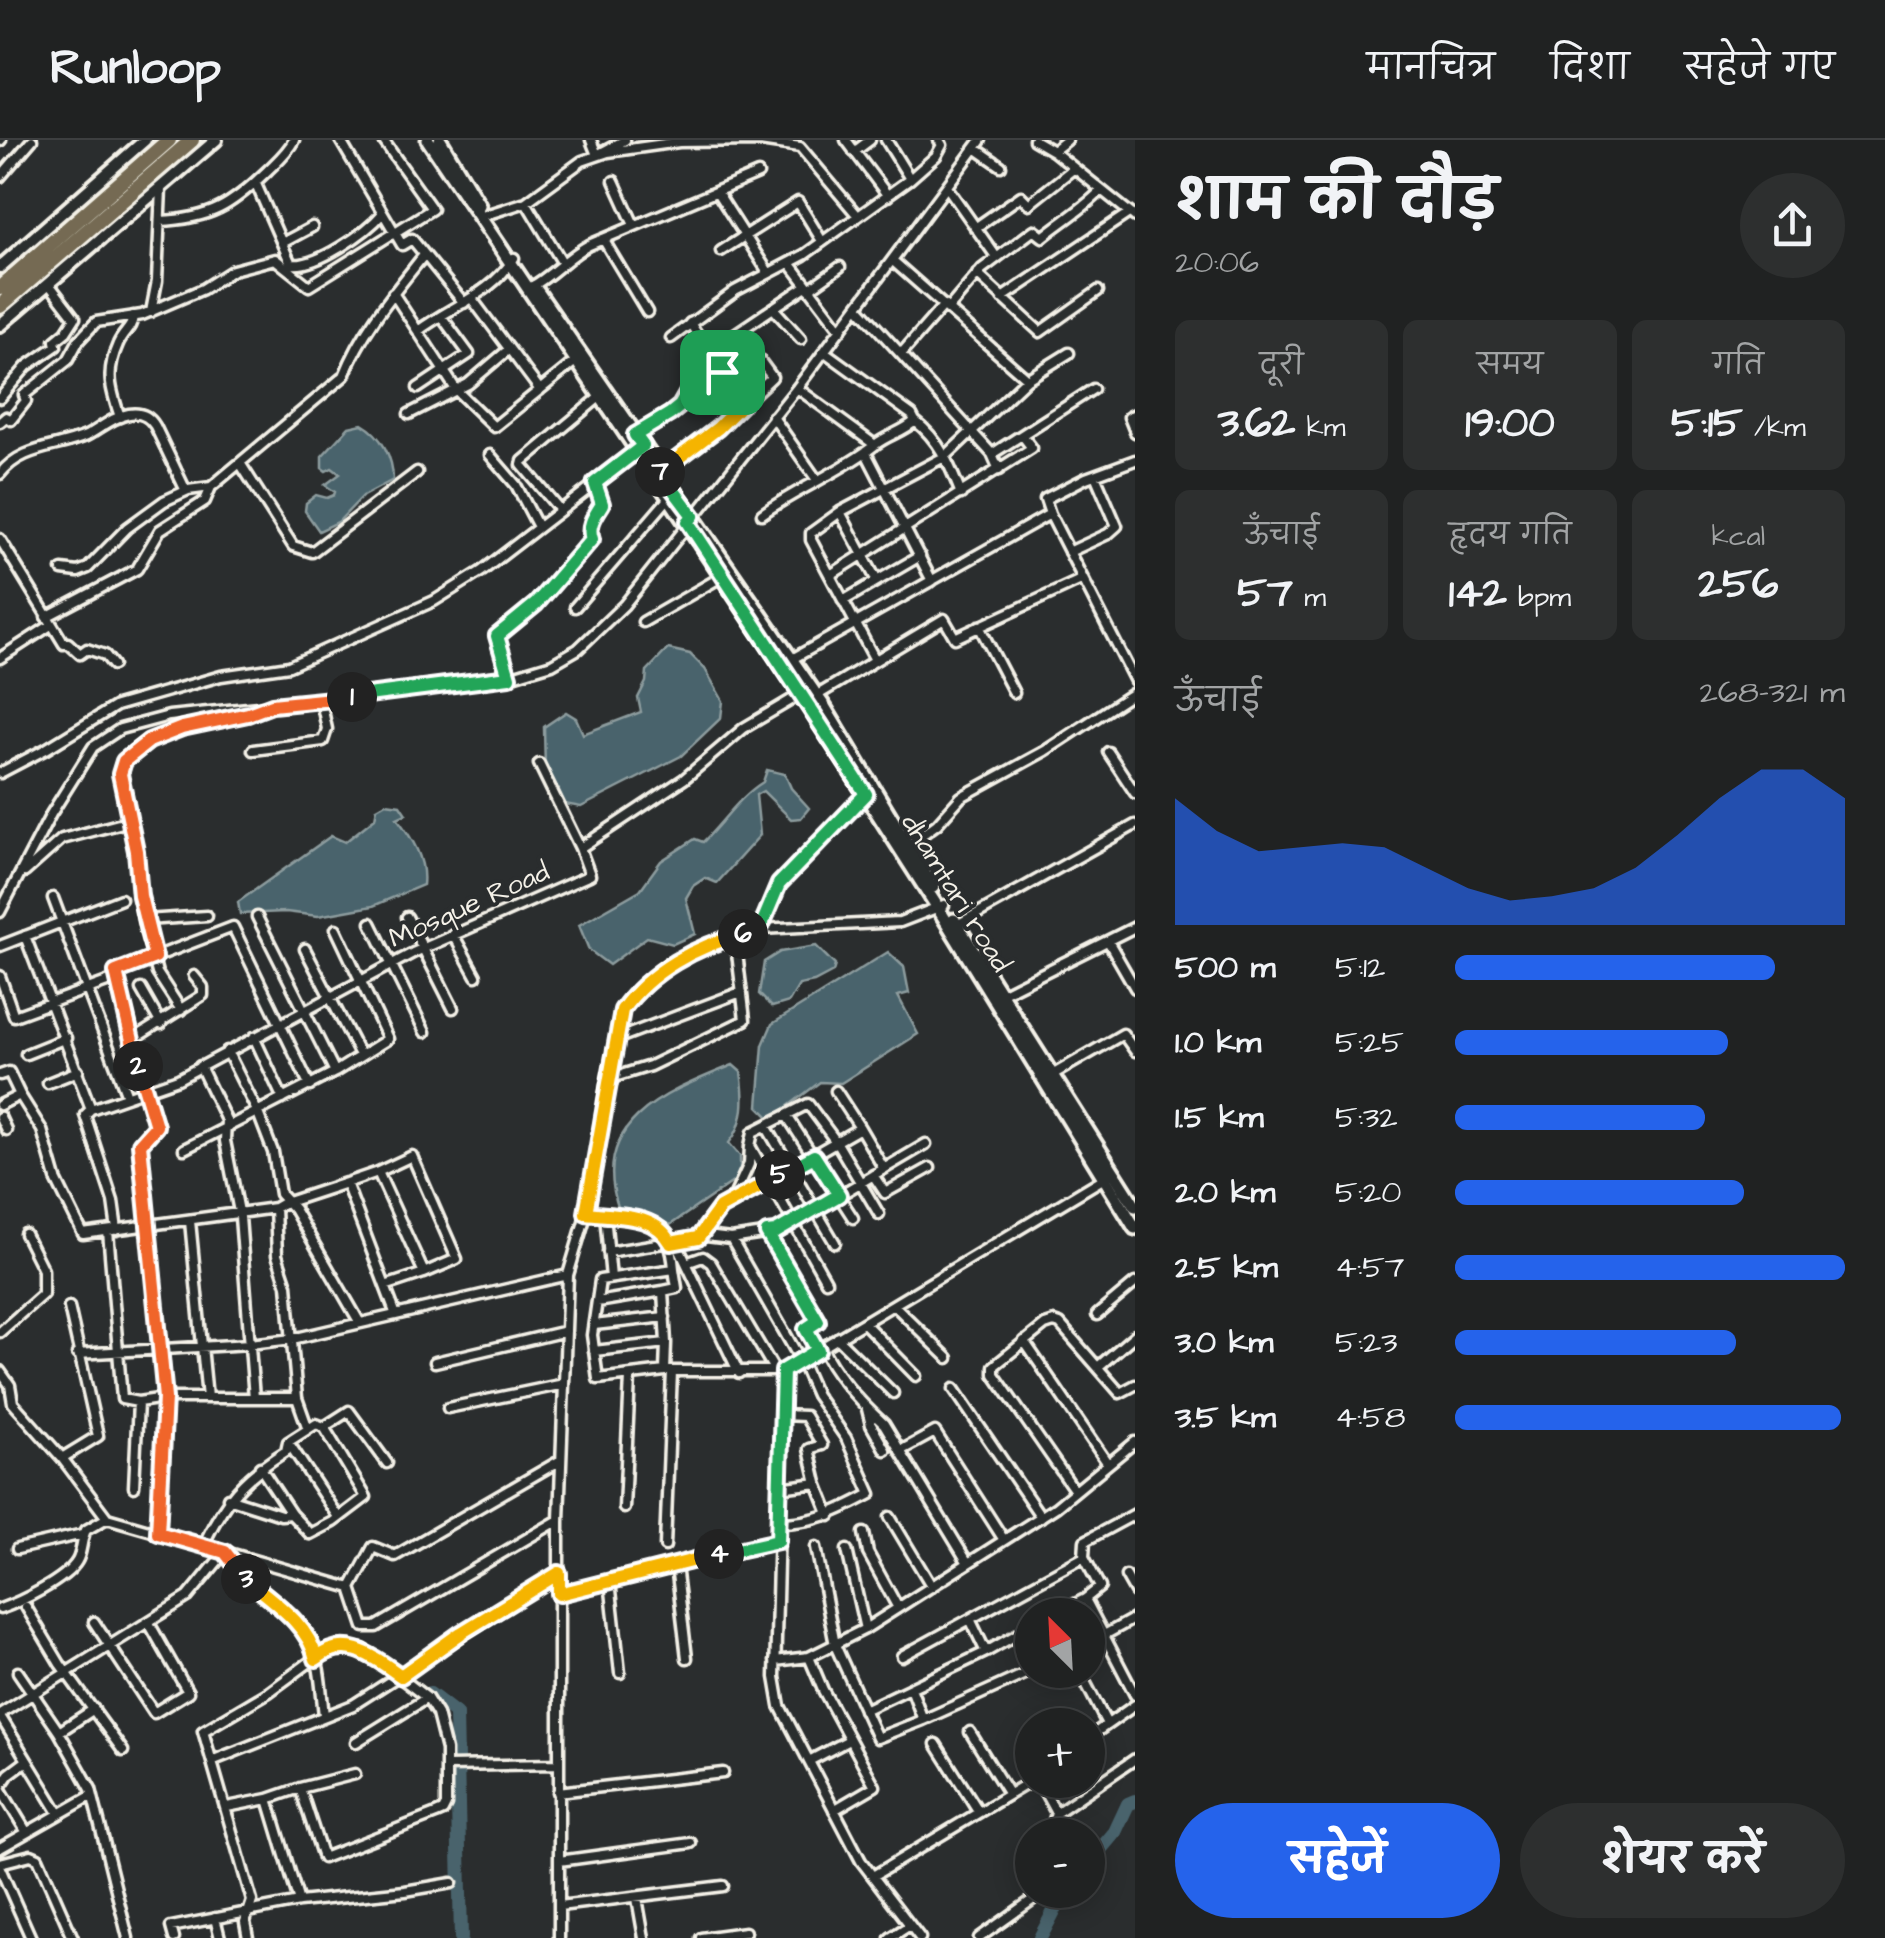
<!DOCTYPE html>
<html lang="hi">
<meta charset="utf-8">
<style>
body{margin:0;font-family:"Architects Daughter","Playpen Sans Deva",sans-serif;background:#2d2f2f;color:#f1f3f6;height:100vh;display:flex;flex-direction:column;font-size:38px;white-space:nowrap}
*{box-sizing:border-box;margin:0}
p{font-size:32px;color:#a2a4a5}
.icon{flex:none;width:55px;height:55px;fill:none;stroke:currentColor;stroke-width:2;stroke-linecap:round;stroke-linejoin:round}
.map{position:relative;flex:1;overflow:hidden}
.details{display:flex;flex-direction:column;background:#202222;width:750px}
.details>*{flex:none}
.needle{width:65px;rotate:336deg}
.buttons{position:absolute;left:1015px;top:1458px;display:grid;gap:20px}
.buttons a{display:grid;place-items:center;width:90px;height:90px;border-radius:50%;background:#202222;box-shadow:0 5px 25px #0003,0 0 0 2px #3d3f40;font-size:50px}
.pin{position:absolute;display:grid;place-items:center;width:85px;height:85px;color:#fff;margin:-42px;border-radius:20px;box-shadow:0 5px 15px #0006}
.km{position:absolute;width:50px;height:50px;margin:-25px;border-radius:50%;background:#222;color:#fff;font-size:28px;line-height:50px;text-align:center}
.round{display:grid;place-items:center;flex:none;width:105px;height:105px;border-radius:52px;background:#2d2f2f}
.overview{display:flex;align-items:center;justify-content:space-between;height:170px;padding:0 40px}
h1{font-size:55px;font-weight:700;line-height:75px}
.figures{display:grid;grid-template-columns:repeat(3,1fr);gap:15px;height:170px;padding:10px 40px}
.figures div{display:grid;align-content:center;border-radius:15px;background:#2d2f2f;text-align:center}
.figures b{font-size:42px;font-weight:700}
.figures small{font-size:28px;font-weight:400}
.figures p{font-size:28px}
.chart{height:280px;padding:20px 40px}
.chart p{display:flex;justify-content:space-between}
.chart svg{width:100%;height:180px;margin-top:10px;fill:#2563eb;opacity:.7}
.action{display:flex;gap:20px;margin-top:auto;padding:20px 40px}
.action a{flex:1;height:115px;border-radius:60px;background:#2563eb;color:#fff;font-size:40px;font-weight:700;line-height:115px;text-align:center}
.action a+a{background:#2d2f2f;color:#f1f3f6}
ul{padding:0 40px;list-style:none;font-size:32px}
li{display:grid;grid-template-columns:160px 120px 1fr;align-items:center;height:75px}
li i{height:25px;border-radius:12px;background:#2563eb}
header{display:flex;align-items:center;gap:60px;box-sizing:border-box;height:140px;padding:0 50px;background:#202222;border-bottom:2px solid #3d3f40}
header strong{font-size:48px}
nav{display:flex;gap:55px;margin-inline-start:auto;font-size:35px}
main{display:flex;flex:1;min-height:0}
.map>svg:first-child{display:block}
</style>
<header>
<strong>Runloop</strong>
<nav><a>मानचित्र</a><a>दिशा</a><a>सहेजे गए</a></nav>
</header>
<main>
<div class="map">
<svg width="1135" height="1798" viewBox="0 0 1135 1798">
<rect width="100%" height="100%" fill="#2a2d2e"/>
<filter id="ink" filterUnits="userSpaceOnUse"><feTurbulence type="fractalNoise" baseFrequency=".01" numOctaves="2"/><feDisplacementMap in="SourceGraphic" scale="20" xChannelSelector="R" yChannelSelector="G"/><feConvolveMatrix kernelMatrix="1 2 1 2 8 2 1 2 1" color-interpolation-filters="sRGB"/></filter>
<g filter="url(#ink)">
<path fill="#48636c" stroke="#8d9c9e" stroke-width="2.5" d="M 362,284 C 382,295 393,318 393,340 L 363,356 L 338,382 L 319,391 L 305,371 L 306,363 L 316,355 L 327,358 L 334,355 L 335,352 L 325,345 L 340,334 L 332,328 L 326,331 L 322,328 L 322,316 L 349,287 Z
M 668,509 L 690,514 L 705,529 L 723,561 L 721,578 L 681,616 L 581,667 L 559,663 L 545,631 L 544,587 L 566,572 L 576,578 L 583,594 L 641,572 L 638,558 L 646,542 L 647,531 Z
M 767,630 L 785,634 L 791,648 L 809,668 L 801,678 L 791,679 L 763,651 L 756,655 L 760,695 L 717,743 L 705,738 L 693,746 L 686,758 L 695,794 L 673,804 L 647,797 L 609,825 L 589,810 L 579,785 L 640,750 L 661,721 L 695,699 L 703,702 C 724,681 739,657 763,642 Z
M 386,663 L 400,665 L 406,674 L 397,678 C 412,698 426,719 423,745 L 373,766 L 318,776 L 286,772 L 240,774 L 238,762 L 331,696 L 345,702 L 375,678 L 377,668 Z
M 816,806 L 835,825 L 833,832 L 814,842 L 799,845 L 789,862 L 772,867 L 759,854 L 764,822 L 780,812 Z
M 888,812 L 904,827 L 909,853 L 898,856 L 918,894 L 841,943 L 820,942 L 771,979 L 758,966 L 763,905 L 772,884 Z
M 733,925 L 741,932 C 745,958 746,982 729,1003 L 740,1016 L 740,1037 L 670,1085 L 644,1074 L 619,1070 C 588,981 667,952 733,925 Z"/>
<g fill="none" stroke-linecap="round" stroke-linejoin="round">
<path stroke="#48636c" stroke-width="14" d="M 430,1554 L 456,1574 L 461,1798
M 1088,1724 L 1115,1692 L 1128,1664 L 1135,1661
M 1040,1798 L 1065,1750"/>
<g stroke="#f4f1e8" stroke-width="15">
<path id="minor" d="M 340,0 L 402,105 L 412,99 L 464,163
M 591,0 L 597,15 L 625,0
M 846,0 L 888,56
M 886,0 L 910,39 L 936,16 L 942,5 L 939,0
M 1034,0 L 1053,11 L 1135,77
M 0,1 L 1,0
M 975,8 L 1001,26
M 1053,11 L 1067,0
M 854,12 L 870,0
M 0,37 L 32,0
M 614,41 L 634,85
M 256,44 L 291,124 C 316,128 367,92 383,73
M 947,47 L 997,118
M 717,52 L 768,132
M 526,62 L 562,122
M 485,75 L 526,62 L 582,21 L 608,12 L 679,2 L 760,1 L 800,7 L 858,76
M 160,81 C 211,79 232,65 267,31 C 277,21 287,13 294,0
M 975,88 L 1021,56 L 1029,64 L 1073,29
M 603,99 L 647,172
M 284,102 L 312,87
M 721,111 L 798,62 L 822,101
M 893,121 L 1027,239
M 790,123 L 841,190
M 977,134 L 1040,192 L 1098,151
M 531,147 C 553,135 567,117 589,105 L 758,34
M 809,149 L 840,127
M 393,153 L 457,251 L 494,287 L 578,219
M 1002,158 L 1129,73
M 472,159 L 540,250
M 858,167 L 992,314 L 999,330
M 774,169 L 801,199
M 948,169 L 982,129 L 1034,90 L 1043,97 C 1057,85 1094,61 1101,50
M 151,172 L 157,141 L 161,48
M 690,183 L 742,264
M 418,191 C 451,166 492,154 514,118
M 671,198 L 735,151 L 804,115 L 910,39
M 708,212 L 806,146
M 825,212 L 912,275 L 915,281
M 901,214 L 944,165
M 418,248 L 469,214 L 441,176
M 797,248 L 875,305
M 0,258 L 27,226 L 56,206 L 55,201 L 66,192 L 75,178 L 49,144
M 409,274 L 468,244 L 508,210
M 1135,274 L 1129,277 L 1135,292
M 120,277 C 111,250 105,233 118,204 C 123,192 132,189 133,176
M 773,277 L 817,340
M 0,282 L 6,277 L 11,280 L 26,261 L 24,255 L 68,220 L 79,200 L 96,182 L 142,175 L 203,149 L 233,130 L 275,119 L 309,146 L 432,69 L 383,0
M 635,295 L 680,266 L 688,252 L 722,233
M 992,314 L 1093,249
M 490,315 L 516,345 L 537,385
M 867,315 L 932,441
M 240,323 L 293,406 L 312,412 L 417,332
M 660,332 L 718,288 L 772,237 L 739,192
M 0,334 C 22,306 55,309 86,296 C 100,289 112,277 129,274 C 141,272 149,276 155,286 L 186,351
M 559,369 L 522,325 L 523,321 L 602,255
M 840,372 L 877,441 L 920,416
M 762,374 C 798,348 841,332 875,305 C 887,295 903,292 915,281 C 940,300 950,326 961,354
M 1050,374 L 1135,541
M 0,399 L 64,504 L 68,503 L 80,514 L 87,509 L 105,515 L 113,525
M 1069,412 L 1108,394 L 1117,386 L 1095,335
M 62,430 L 78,432 L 88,428 L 127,388 L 164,361 L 188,350 L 211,347
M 832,434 L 1032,308 L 1022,295
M 843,461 L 877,441
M 575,467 L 669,358
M 46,477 L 137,429 L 160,390 L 205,361 L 211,347 L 344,236 C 362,190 393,154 424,115
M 643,482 L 723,436
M 979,486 L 1014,553
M 0,518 L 51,485
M 874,518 L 811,400 L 811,393 L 840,372 L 946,316 L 1027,239 L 1069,213
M 792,519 L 1050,374 L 1045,359 L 1086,338 L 1135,320
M 509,537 L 497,497 L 536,464 L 592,399 C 588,385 595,375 602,364 L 595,343
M 816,556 L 944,479 L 955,498 L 1083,439
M 253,610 L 323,601 L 327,589 L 321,561
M 1108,612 L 1135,653
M 539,624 L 580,708
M 0,633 L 46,609 L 116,566 L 221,536 L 289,526 L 434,461 L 482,431 L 639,310
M 908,705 L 937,684 L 961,657 L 1045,611 L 1135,552
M 25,732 L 62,699 L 130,681
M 53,758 L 127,956
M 0,772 L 51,674 L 93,607 L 120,589 L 169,576 L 335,559 L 509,537 L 552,524 L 578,509 L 624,465 L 797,248 L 981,0
M 257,777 L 335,932
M 407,777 L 453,868
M 145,780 L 207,776
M 371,783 L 425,892
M 957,785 L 1135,685
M 760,789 L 779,744 L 867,653
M 453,794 L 476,836
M 25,796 L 91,969 L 85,975 L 113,1061 L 117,1090
M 1108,801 L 1135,848
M 0,806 L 121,759
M 305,809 L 360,915
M 155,817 C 139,789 140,744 136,712 C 133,687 122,661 121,636 C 119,590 228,581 259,570
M 153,818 L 157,833 L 181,870
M 0,836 L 14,876 L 118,838
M 141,849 L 161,884
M 1001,854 L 1135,787
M 254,897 L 283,959
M 616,899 L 741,852
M 132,900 L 203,855 L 203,847 L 194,836
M 227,911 L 258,973 L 273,1012 L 280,1054 L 294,1069 L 360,1183
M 26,914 L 66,898
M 200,926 L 226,980 L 225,1001 L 240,1077 L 254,1258
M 0,935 L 9,932 L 20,955
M 1052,935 L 1123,894 L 1135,911
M 608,939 L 650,926 L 745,880 L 735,796
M 48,943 L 78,931
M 836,951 L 860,988
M 0,965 L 20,955 L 42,990 L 56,1039 L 83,1094 L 275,1068 L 287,1061
M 91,969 L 178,939 L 413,813 L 590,735 L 580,708 L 684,639 L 744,588 L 803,553
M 787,976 L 853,1078
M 0,977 L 6,990
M 766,986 L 835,1103
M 184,1009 L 335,932 L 388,899 L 336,789
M 378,1032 L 412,1016 L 457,1119 L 424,1133
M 873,1035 L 885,1053 L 930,1028
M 288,1062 L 346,1043
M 731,1063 L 749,1024 L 750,1006
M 587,1073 C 634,1079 670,1069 674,1129 L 600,1140 L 592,1195 L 598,1239 L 665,1231 L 783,1231 L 775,1537 L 780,1566 L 861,1721 L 920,1798
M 605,1075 L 611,1138
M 190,1081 L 207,1258
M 108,1091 L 122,1259 L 138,1262 L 165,1258 L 297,1258 L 287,1145 L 277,1115 L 275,1068
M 767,1093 L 818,1181 L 806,1189 L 819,1210
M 698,1098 L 721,1068 L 860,988 L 884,1029
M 731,1099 L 801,1221 L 816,1255 L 846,1298 L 871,1354 C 839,1371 815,1383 779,1383
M 676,1102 L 739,1233
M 608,1112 L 706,1096 L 731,1099 L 777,1092 L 926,1004
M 686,1123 L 703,1117 L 711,1123 L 775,1231
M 826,1141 L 750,1006 L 753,992 L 808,964 L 837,1003 L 879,1074
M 385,1146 L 424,1133 L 378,1032 L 346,1043 L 396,1175
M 597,1162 L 663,1151
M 894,1165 L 948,1218
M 1097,1175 L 1135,1143
M 864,1183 L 916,1236
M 594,1185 L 665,1177
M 0,1192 L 43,1154 L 43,1130 L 25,1094
M 837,1198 L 893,1253
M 1024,1201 L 1108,1324
M 666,1203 L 663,1151 L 677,1148 L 674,1129
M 822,1207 C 835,1236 861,1263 884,1284 L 968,1423
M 594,1211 L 666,1203 L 665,1231
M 77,1214 L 250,1204 L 292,1199 L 568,1135
M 435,1222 L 566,1191
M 1099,1226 L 1135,1195
M 0,1231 L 10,1245 L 13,1263 L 62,1318 L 107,1378 L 351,1448 L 373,1407 L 395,1416 L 561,1320
M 783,1231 L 1106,1037
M 954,1249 L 1041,1377
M 297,1258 L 308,1289
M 448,1268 L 564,1244
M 867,1269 L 871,1285 L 885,1310
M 782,1275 L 805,1276 L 822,1305 L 809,1309 L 817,1343
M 288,1302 L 338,1377
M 900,1311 L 935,1292 L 1004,1400
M 62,1318 L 98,1296 L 69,1167
M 260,1327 L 291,1374 L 310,1394 L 333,1382 L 366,1357 L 324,1287
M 134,1347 L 138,1262
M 780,1348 L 817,1343 L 830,1376
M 1075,1351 L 994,1234 L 994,1226 L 1045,1185 L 1054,1182 L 1060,1184 L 1120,1253 L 1135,1245
M 228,1358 L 281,1375 L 291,1374
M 624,1368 L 630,1237
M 890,1377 L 932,1447
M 158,1393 L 165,1258 L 140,1004 L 156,986 L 116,832 L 233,787 L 310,946
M 864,1393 L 868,1413 L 898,1468
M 203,1406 C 224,1360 243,1338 286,1311 L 288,1302 L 316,1284 L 324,1287 L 349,1271 L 387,1323
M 665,1406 L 672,1231
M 816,1407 L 835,1505 L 877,1598 L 923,1580
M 17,1409 L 83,1394
M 847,1410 L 865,1489
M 676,1425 L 687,1518
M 1126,1436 L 1135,1452
M 610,1441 L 620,1533
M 351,1448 L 364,1487 L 376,1487 L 559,1380
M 559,1454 L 779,1401
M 1085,1459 L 1135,1555
M 26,1467 L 60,1524 L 123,1611
M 0,1469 C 20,1462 66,1440 77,1421 C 82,1413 81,1400 86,1390 L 107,1378
M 1053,1475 L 1085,1459 L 1100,1447 L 1084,1417 L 1085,1401 L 1135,1374
M 971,1481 L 986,1512
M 94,1482 L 154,1573 L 188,1552 L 149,1483
M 1088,1504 L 1135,1478
M 902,1516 L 1084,1417
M 809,1517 L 823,1550 L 875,1646 L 834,1670
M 775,1521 L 809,1517 L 865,1489 L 1056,1367 L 1135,1302
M 1079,1530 L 1107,1584
M 18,1532 L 59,1592 L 91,1649 L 128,1798
M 911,1548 L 923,1580 L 1034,1530
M 864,1570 L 986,1512 L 1032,1486
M 0,1574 L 188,1457 L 225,1412 C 250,1446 292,1467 311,1505 C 321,1524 321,1553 324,1575
M 0,1576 L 59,1673
M 59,1592 L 94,1569
M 970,1592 L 1008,1653
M 1088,1598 L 1135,1565
M 356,1602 L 427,1558
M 936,1604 L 979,1672
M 214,1620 L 353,1565 L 559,1433
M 809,1621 L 849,1600
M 447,1626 L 558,1624
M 1038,1640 L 1056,1673
M 0,1647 L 9,1634 L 25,1622
M 0,1648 L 26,1691
M 558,1652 L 723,1633
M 268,1659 L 299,1762
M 227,1667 L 268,1659 L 300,1648
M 1050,1695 L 1056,1673 L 1135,1619
M 0,1708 L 91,1656
M 559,1721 L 691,1703
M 0,1723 L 31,1715 L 38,1718 L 73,1798
M 0,1728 L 31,1798
M 873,1736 L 1033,1640
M 637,1758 L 644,1798
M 559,1766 L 723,1746
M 215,1778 L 220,1798
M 174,1798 L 171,1787 L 299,1762 L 405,1751 L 452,1743
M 248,1798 L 245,1782 L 252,1761 L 203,1591 L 269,1552 L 326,1510 L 363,1509 L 427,1558 L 437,1574 L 446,1610 L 446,1665 L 443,1671 L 436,1674 L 323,1718 L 300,1648 L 355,1634
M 559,1798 L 559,1380 L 568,1135 L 588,1068 L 606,946 L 622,870 L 636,851 L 664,827 L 723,799 L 760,789 L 900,782 L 944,765
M 701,1798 L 745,1792
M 890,1798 L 910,1785
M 979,1798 L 1035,1758 L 1037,1750"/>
</g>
<g stroke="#f4f1e8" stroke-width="18">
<path id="tertiary" d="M 0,127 L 145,0
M 0,185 L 216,0"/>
</g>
<g stroke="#f4f1e8" stroke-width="19">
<path id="secondary" d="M 428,0 L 801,554 L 938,768 L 1135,1088
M 440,0 L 479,65
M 534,147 L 825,568 L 933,747
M 954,780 L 1135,1066"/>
</g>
<g stroke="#f4f1e8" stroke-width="21">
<path id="trunk" d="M 0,148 L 169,0
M 0,166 L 192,0"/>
</g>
<use href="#minor" stroke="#2a2d2e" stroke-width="8"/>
<use href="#tertiary" stroke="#2a2d2e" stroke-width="10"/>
<use href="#secondary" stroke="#2a2d2e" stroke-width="11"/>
<use href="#trunk" stroke="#746b52" stroke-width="14"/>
</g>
</g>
<g fill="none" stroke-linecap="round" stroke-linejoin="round" filter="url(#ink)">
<g stroke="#fff" stroke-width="20">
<path id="split-1" d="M 352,557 L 509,537 L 497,496 L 536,464 L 592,399 C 587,386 595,375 602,364 L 595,343 L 643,306 L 635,295 L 670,274 L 680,266 L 688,252 L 722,232"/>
</g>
<g stroke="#fff" stroke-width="20">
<path id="split-2" d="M 138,926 L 116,832 L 155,817 L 140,756 L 136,711 L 120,634 L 124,621 L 149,601 L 182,588 L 248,574 L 272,565 L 352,557"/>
</g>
<g stroke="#fff" stroke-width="20">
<path id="split-3" d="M 138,926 L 156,986 L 140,1004 L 165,1258 L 158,1393 L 225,1412 L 246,1439"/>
</g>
<g stroke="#fff" stroke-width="20">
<path id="split-4" d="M 246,1439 C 272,1461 309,1484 316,1519 C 346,1493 375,1518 401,1536 L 461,1493 L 559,1433 L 559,1454 L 719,1414"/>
</g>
<g stroke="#fff" stroke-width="20">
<path id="split-5" d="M 719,1414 L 778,1401 L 783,1231 L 818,1210 L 806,1189 L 818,1181 L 767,1093 L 776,1092 L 839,1055 L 814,1016 L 780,1035"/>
</g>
<g stroke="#fff" stroke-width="20">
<path id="split-6" d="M 743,794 C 696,806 650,831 622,870 L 586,1073 C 617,1077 655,1073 671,1103 L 698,1098 L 720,1068 L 780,1035"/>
</g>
<g stroke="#fff" stroke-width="20">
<path id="split-7" d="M 660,332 L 693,376 L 688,382 L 866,654 L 779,744 L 760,789 L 743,794"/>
</g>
<g stroke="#fff" stroke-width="20">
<path id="split-8" d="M 660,332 L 718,288 L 742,264 L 722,232"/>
</g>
<use href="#split-1" stroke="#22a559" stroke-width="12"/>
<use href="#split-2" stroke="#f0652b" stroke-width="12"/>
<use href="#split-3" stroke="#f0652b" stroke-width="12"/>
<use href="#split-4" stroke="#f5b400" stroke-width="12"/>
<use href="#split-5" stroke="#22a559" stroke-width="12"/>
<use href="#split-6" stroke="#f5b400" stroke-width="12"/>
<use href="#split-7" stroke="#22a559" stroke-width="12"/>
<use href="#split-8" stroke="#f5b400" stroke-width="12"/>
</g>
<g text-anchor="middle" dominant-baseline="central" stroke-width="8" stroke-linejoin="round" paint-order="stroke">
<g font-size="28" fill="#f4f1e8" stroke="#2a2d2e">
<text transform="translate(956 753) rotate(58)">dhamtari road</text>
<text transform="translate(469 765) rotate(-24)">Mosque Road</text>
</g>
</g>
</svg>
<div class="buttons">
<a><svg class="needle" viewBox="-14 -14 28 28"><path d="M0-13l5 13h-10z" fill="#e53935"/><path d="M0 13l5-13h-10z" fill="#a2a4a5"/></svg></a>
<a>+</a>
<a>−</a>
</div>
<div class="pin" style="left:722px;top:232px;background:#1e9e55"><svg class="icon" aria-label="arrive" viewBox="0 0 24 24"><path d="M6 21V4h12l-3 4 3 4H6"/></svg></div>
<b class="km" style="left:352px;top:557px">1</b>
<b class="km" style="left:138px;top:926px">2</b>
<b class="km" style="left:246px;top:1439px">3</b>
<b class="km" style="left:719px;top:1414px">4</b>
<b class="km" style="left:780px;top:1035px">5</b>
<b class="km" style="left:743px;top:794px">6</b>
<b class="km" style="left:660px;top:332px">7</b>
</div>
<section class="details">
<div class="overview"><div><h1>शाम की दौड़</h1><p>20:06</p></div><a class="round"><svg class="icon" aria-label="share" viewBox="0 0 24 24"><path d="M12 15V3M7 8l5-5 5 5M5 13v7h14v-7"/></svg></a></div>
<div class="figures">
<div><p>दूरी</p><b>3.62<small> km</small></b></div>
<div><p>समय</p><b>19:00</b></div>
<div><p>गति</p><b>5:15<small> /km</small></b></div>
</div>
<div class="figures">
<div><p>ऊँचाई</p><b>57<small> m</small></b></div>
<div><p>हृदय गति</p><b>142<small> bpm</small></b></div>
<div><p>kcal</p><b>256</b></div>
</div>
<div class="chart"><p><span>ऊँचाई</span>268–321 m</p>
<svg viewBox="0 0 160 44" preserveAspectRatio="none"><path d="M0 44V13L10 21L20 26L30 25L40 24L50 25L60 30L70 35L80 38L90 37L100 35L110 30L120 22L130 13L140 6L150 6L160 13V44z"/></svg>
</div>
<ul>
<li><b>500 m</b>5:12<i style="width:82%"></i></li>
<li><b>1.0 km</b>5:25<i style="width:70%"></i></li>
<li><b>1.5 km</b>5:32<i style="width:64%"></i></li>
<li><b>2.0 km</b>5:20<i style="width:74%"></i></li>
<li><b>2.5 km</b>4:57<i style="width:100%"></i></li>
<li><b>3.0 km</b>5:23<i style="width:72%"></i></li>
<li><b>3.5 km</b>4:58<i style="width:99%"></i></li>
</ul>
<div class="action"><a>सहेजें</a><a>शेयर करें</a></div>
</section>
</main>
